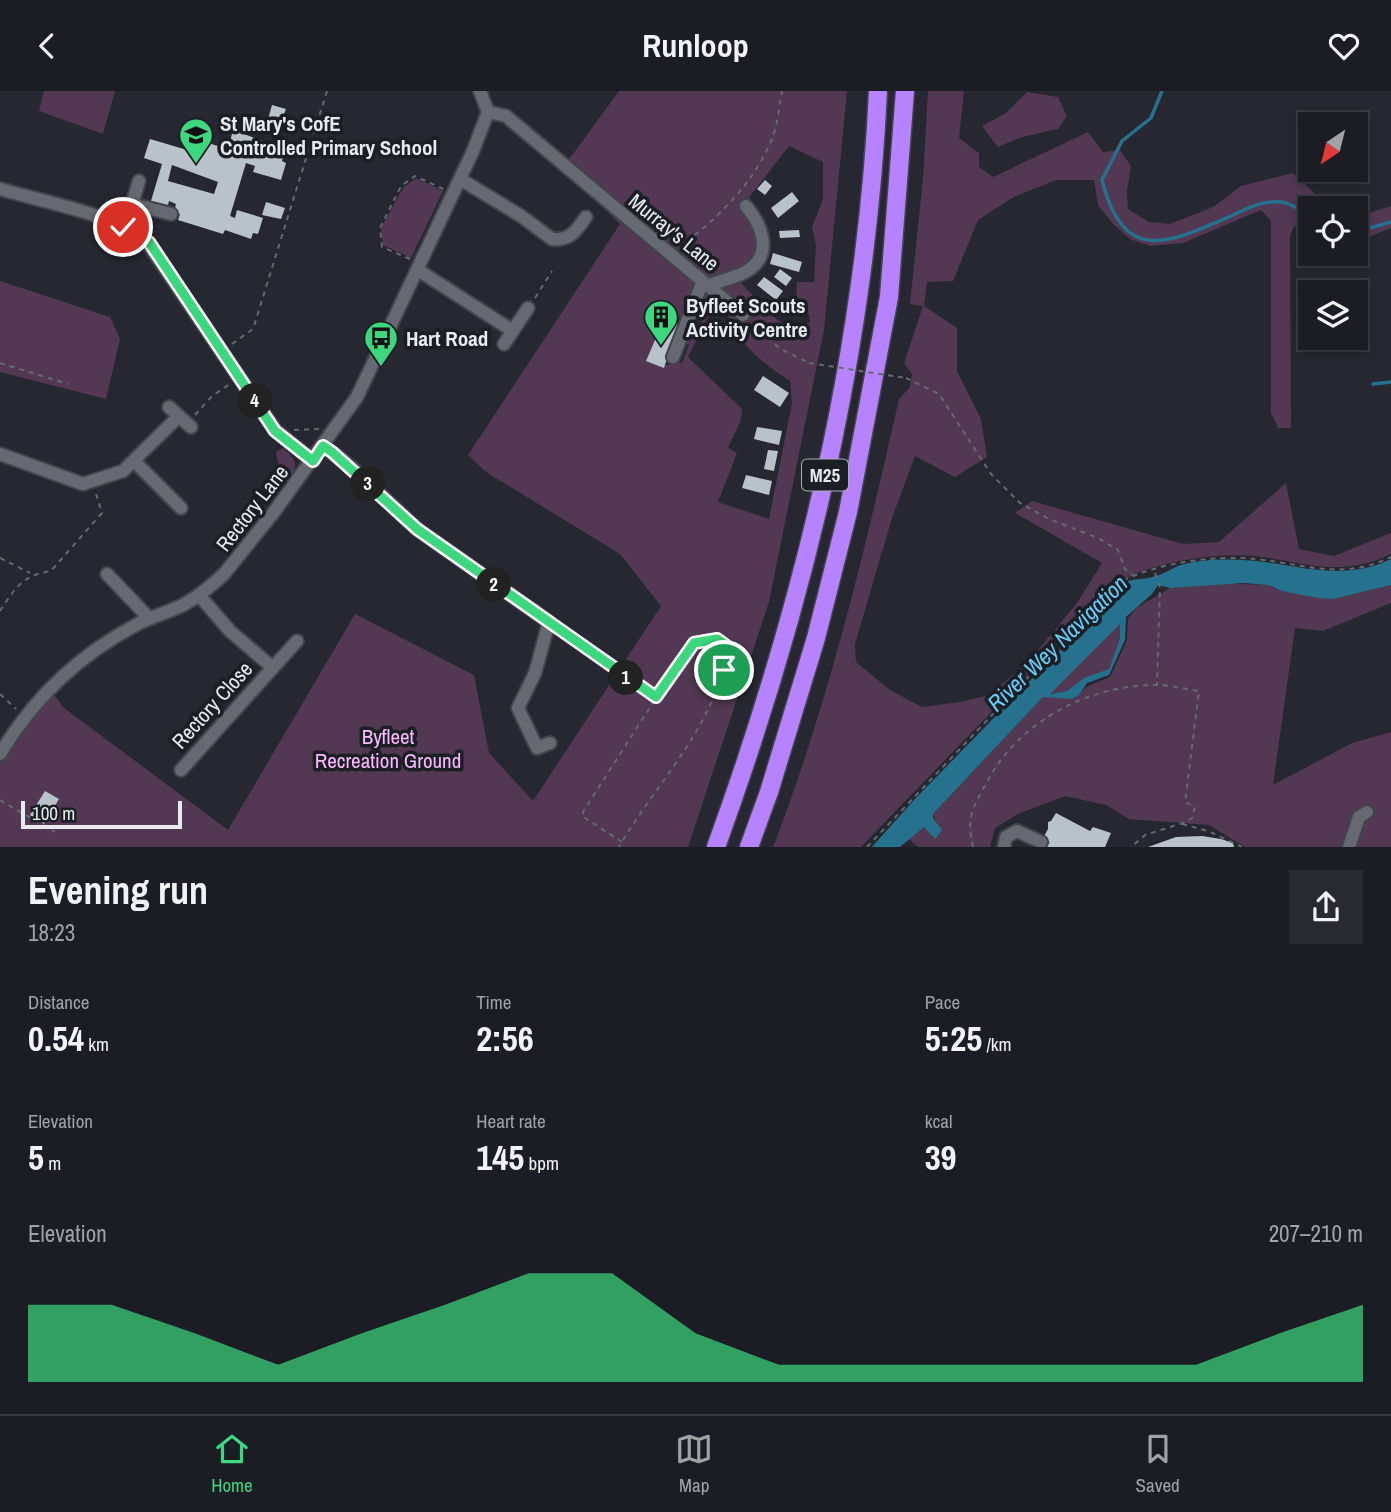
<!DOCTYPE html>
<meta charset="utf-8">
<style>
body{margin:0;font-family:"Archivo Narrow",sans-serif;background:#292a31;color:#f1f3f6;height:100vh;display:flex;flex-direction:column;font-size:26px;white-space:nowrap}
*{box-sizing:border-box;margin:0}
p{font-size:23px;color:#a0a2a6}
.icon{flex:none;width:38px;height:38px;fill:none;stroke:currentColor;stroke-width:2;stroke-linecap:round;stroke-linejoin:round}
.map{position:relative;height:756px;overflow:hidden}
.drawer{display:flex;flex-direction:column;background:#1c1d24;flex:1}
.drawer>*{flex:none}
.needle{width:46px;rotate:215deg}
.fabs{position:absolute;left:1298px;top:21px;display:grid;gap:14px}
.fabs a{display:grid;place-items:center;width:70px;height:70px;border-radius:0px;background:#1c1d24;box-shadow:0 4px 10px #0003,0 0 0 2px #3a3b41;font-size:35px}
.scale{position:absolute;left:21px;bottom:18px;width:161px;box-sizing:border-box;padding-left:7px;border:4px solid #e8eaef;border-top:0;font-size:19px;line-height:24px;white-space:nowrap;color:#e8eaef;-webkit-text-stroke:5px #1c1e26;paint-order:stroke}
.pin{position:absolute;display:grid;place-items:center;width:60px;height:60px;color:#fff;margin:-30px;border:4px solid #fff;border-radius:50%;box-shadow:0 2px 7px #0007}
.km{position:absolute;width:35px;height:35px;margin:-18px;border-radius:50%;background:#222;color:#fff;font-size:19px;line-height:35px;text-align:center}
.round{display:grid;place-items:center;flex:none;width:74px;height:74px;border-radius:0px;background:#292a31}
.summary{display:flex;align-items:center;justify-content:space-between;height:119px;padding:0 28px}
h1{font-size:38px;font-weight:800;line-height:52px}
.metrics{display:grid;grid-template-columns:repeat(3,1fr);gap:10px;height:119px;padding:7px 28px}
.metrics div{display:grid;align-content:center}
.metrics b{font-size:35px;font-weight:800}
.metrics small{font-size:19px;font-weight:400}
.metrics p{font-size:19px}
.chart{height:196px;padding:14px 28px}
.chart p{display:flex;justify-content:space-between}
.chart svg{width:100%;height:126px;margin-top:7px;fill:#3cd77e;opacity:.7}
header{display:flex;justify-content:space-between;align-items:center;height:91px;padding:0 28px;background:#1c1d24;font-size:32px;font-weight:800}
.tab-bar{display:flex;justify-content:space-around;align-items:center;height:98px;border-top:2px solid #3a3b41;background:#1c1d24;font-size:19px;color:#a0a2a6}
.tab-bar a{display:grid;justify-items:center;gap:4px}
.tab-bar .current{color:#3cd77e}
.map>svg:first-child{display:block}
</style>
<header><svg class="icon" aria-label="back" viewBox="0 0 24 24"><path d="M15 5l-7 7 7 7"/></svg>Runloop<svg class="icon" aria-label="heart" viewBox="0 0 24 24"><path d="M12 20l-8-8c-3-5 5-10 8-4 3-6 11-1 8 4z"/></svg></header>
<div class="map">
<svg width="1391" height="756" viewBox="0 0 1391 756">
<rect width="100%" height="100%" fill="#262730"/>
<path fill="#523853" fill-rule="evenodd" d="M 44,0 L 115,0 L 103,43 L 39,20 Z
M 619,0 L 847,0 L 824,239 L 769,511 L 688,756 L 0,756 L 0,673 L 18,643 L 52,601 L 64,617 L 228,739 L 355,523 L 474,584 L 489,662 L 533,710 L 661,515 L 620,463 L 486,381 L 468,364 L 620,133 L 562,78 ZM 789,55 L 823,71 L 823,108 L 812,136 L 816,154 L 814,191 L 797,191 L 796,218 L 803,217 L 809,224 L 810,231 L 796,238 L 777,229 L 739,190 L 724,191 L 719,198 L 709,189 C 723,177 738,182 753,170 C 760,146 758,136 741,117 ZM 694,203 L 703,205 L 701,212 L 708,216 L 699,236 L 691,234 L 683,251 L 689,254 L 682,272 L 671,268 L 669,274 L 665,274 L 668,268 L 666,266 L 674,245 L 677,245 L 670,231 L 673,224 L 681,227 ZM 715,213 L 726,219 C 736,251 763,273 790,290 L 792,312 L 769,428 L 718,411 L 737,362 L 728,357 L 741,329 L 742,318 L 688,266 Z
M 928,0 L 964,0 L 959,47 L 979,62 L 979,76 L 993,86 L 1088,41 L 1103,61 L 1120,59 L 1131,75 L 1127,100 L 1128,118 L 1149,131 L 1170,133 L 1213,116 L 1241,95 L 1293,82 L 1330,117 L 1311,117 L 1311,140 L 1305,135 L 1294,135 L 1290,145 L 1291,337 L 1278,337 L 1271,322 L 1271,130 L 1261,119 L 1183,152 L 1150,155 L 1130,148 L 1113,133 L 1098,114 L 1094,89 L 1056,89 L 1014,106 L 978,129 L 953,190 L 927,191 L 924,215 L 957,237 L 957,280 L 981,328 L 987,366 L 955,386 L 915,365 L 892,427 L 855,553 L 856,571 L 890,599 L 922,616 L 960,611 L 989,604 L 1028,571 L 1077,512 L 1102,472 L 1015,422 L 1032,410 L 1183,453 L 1219,451 L 1286,392 L 1299,458 L 1334,465 L 1391,442 L 1391,463 C 1339,488 1306,471 1254,465 C 1214,461 1145,472 1113,495 L 861,756 L 773,756 C 829,611 865,459 899,308 L 910,296 L 912,283 L 904,272 L 923,215 L 910,213 L 923,87 Z
M 1027,1 L 1058,6 L 1067,25 L 1058,38 L 1022,46 L 998,56 L 982,35 L 1006,22 Z
M 416,87 L 443,100 L 411,167 L 383,154 L 381,137 L 403,97 Z
M 1391,115 L 1391,137 L 1356,151 L 1356,126 Z
M 0,190 L 110,226 L 120,248 L 106,308 L 0,281 Z
M 283,357 C 299,370 300,380 282,392 L 276,361 Z
M 1212,492 L 1268,494 L 1282,500 L 1334,508 L 1391,494 L 1391,512 L 1323,540 L 1295,537 L 1273,694 L 1352,652 L 1391,641 L 1391,756 L 1245,756 L 1209,734 L 1129,728 L 1106,714 L 1065,705 L 1018,723 L 995,737 L 990,756 L 918,756 L 909,748 L 925,735 L 934,747 L 937,734 L 933,723 L 1043,606 L 1079,604 L 1086,596 L 1110,586 L 1127,549 L 1128,527 L 1138,516 L 1170,497 Z
M 1120,532 L 1120,547 L 1109,578 L 1090,585 L 1067,600 L 1049,603 Z"/>
<path fill="#26718e" fill-rule="evenodd" d="M 1391,468 L 1391,494 L 1334,508 L 1318,507 L 1282,500 L 1268,494 L 1244,492 L 1170,497 L 1158,494 L 1152,503 L 1126,526 L 1125,549 L 1109,584 L 1087,592 L 1079,604 L 1071,608 L 1043,606 L 933,723 L 933,727 L 942,739 L 935,748 L 924,736 L 900,756 L 872,756 L 914,709 L 1126,491 C 1135,487 1142,489 1152,486 C 1163,484 1172,477 1181,474 C 1204,467 1234,468 1257,470 C 1304,476 1346,490 1391,468 ZM 1120,533 L 1120,547 L 1109,578 L 1084,587 L 1067,600 L 1050,603 Z"/>
<g fill="none" stroke-linecap="round" stroke-linejoin="round">
<path stroke="#26718e" stroke-width="3.5" d="M 1162,0 L 1151,27 L 1122,50 L 1102,89 C 1124,174 1167,153 1231,125 C 1248,117 1263,109 1282,111 C 1292,112 1302,121 1311,126
M 1356,141 L 1391,131
M 1373,293 L 1391,291"/>
</g>
<path fill="#b9c1ca" fill-rule="evenodd" d="M 272,14 L 286,18 L 278,38 L 266,35 Z
M 233,39 L 285,58 L 282,70 L 286,72 L 281,89 L 253,81 L 255,75 L 246,72 L 230,125 L 235,127 L 237,119 L 263,127 L 258,143 L 253,142 L 251,148 L 225,139 L 223,143 L 178,129 L 180,123 L 174,121 L 176,113 L 169,110 L 168,114 L 151,110 L 162,73 L 144,67 L 150,48 L 204,64 L 208,52 L 228,58 ZM 172,74 L 218,91 L 214,103 L 168,90 Z
M 765,89 L 772,95 L 765,104 L 757,98 Z
M 792,101 L 799,110 L 778,127 L 771,117 Z
M 266,111 L 285,117 L 281,128 L 262,124 Z
M 799,139 L 800,146 L 780,147 L 779,140 Z
M 773,162 L 802,171 L 799,181 L 770,173 Z
M 780,178 L 792,187 L 786,195 L 774,186 Z
M 764,186 L 783,200 L 776,209 L 757,194 Z
M 664,228 L 681,235 L 677,245 L 674,244 L 664,277 L 646,270 Z
M 763,285 L 789,302 L 780,316 L 754,299 Z
M 757,336 L 782,340 L 779,354 L 754,348 Z
M 768,359 L 778,360 L 774,380 L 764,378 Z
M 746,384 L 772,390 L 769,404 L 742,397 Z
M 45,700 L 59,708 L 44,733 L 30,724 Z
M 1056,722 L 1090,740 L 1093,736 L 1111,742 L 1105,756 L 1038,756 L 1050,752 L 1043,747 L 1048,738 L 1048,731 L 1051,730 Z
M 1202,745 L 1221,748 L 1233,752 L 1234,756 L 1148,756 L 1176,746 Z"/>
<g fill="none" stroke-linecap="round" stroke-linejoin="round">
<g stroke="#43444c" stroke-width="16">
<path id="minor" d="M 488,21 L 506,25 L 743,224
M 460,88 L 521,125 L 552,148 C 570,150 577,139 586,126
M 0,98 C 45,111 103,122 143,145 L 275,339 L 313,370
M 132,113 L 139,90
M 123,136 L 132,113 L 171,123
M 418,179 L 513,240
M 709,194 C 721,189 740,186 750,178 C 773,161 761,133 746,115
M 504,253 L 528,217
M 673,266 L 703,190
M 169,316 L 191,336
M 323,355 L 351,376 L 417,438 L 549,531 L 535,582 L 518,617 L 537,657 L 550,652
M 0,363 L 83,393 L 123,380 L 179,325
M 134,370 L 181,417
M 107,483 L 149,527
M 199,504 L 230,540 L 272,576
M 0,663 C 33,608 79,564 136,534 C 150,526 166,522 181,515 C 197,507 211,495 224,483 L 274,421 L 357,306 L 473,60 L 488,21 L 480,0
M 181,679 L 297,550
M 1004,756 L 1006,746 L 1017,740 L 1041,751
M 1349,756 L 1359,726 L 1367,721"/>
</g>
<g stroke="#43444c" stroke-width="21">
<path id="highway" d="M 716,756 C 804,514 866,258 878,0
M 749,756 L 769,701 L 816,547 L 848,421 L 889,206 L 905,0"/>
</g>
<path stroke="#676970" stroke-width="2" stroke-dasharray="5 5" stroke-linecap="butt" d="M 688,162 L 690,148 C 724,121 755,89 772,48 C 778,33 779,15 782,0
M 410,168 L 382,156 L 380,137 L 401,95 L 415,85 L 443,98
M 535,207 L 552,180
M 753,233 L 779,257 L 809,272
M 232,253 L 253,238 L 327,0
M 0,272 L 68,293
M 906,287 L 939,303 L 991,383 L 1020,412 L 1049,428 L 1098,447 L 1118,459 L 1125,478 L 1134,485
M 195,324 L 212,305 L 230,293
M 294,339 L 320,338
M 0,467 L 30,482
M 1155,482 L 1160,497 L 1157,594
M 0,520 C 15,497 23,484 51,480 L 102,422 L 96,403
M 558,537 L 618,582 L 656,606 L 694,552 L 717,548 L 728,556 C 714,639 659,687 619,756
M 0,603 L 16,618
M 0,709 L 55,741
M 1182,733 L 1208,740 L 1242,756
M 622,751 L 582,725 L 584,719 L 656,607
M 867,756 L 1100,510 C 1109,502 1117,492 1129,487 C 1163,471 1219,464 1255,468 C 1306,473 1341,490 1391,466
M 973,756 C 966,725 973,717 987,691 C 1019,630 1089,594 1156,594 C 1170,594 1185,598 1199,600 L 1185,711 L 1195,716 L 1192,727 L 1186,731 L 1145,744 L 1131,756"/>
<use href="#minor" stroke="#666872" stroke-width="12"/>
<use href="#highway" stroke="#b682fe" stroke-width="18"/>
<path stroke="#676970" stroke-width="2" stroke-dasharray="5 5" stroke-linecap="butt" d="M 809,272 L 906,287"/>
</g>
<g fill="none" stroke-linecap="round" stroke-linejoin="round">
<g stroke="#fff" stroke-width="14">
<path id="route" d="M 123,136 L 149,151 L 275,340 L 313,370 L 323,355 L 332,361 L 417,438 L 656,606 L 694,552 L 717,548 L 728,556 L 724,579"/>
</g>
<use href="#route" stroke="#3cd77e" stroke-width="9"/>
</g>
<defs>
<g id="school-pin" transform="scale(1.75)"><path d="M0 17L-7.5 6A9.5 9.5 0 1 1 7.5 6Z" fill="#3cd77e" stroke="#1c1e26"/><path d="M0-5L7-2L0 1L-7-2ZM-4 1L0 2.5L4 1V4Q0 6-4 4Z" fill="#111"/></g>
<g id="building-pin" transform="scale(1.75)"><path d="M0 17L-7.5 6A9.5 9.5 0 1 1 7.5 6Z" fill="#3cd77e" stroke="#1c1e26"/><path d="M-4-6H4V6H1V3H-1V6H-4ZM-2.5-4.3h1.7v1.8h-1.7ZM.8-4.3h1.7v1.8H.8ZM-2.5-1h1.7V.8h-1.7ZM.8-1h1.7V.8H.8Z" fill="#111"/></g>
<g id="bus-pin" transform="scale(1.75)"><path d="M0 17L-7.5 6A9.5 9.5 0 1 1 7.5 6Z" fill="#3cd77e" stroke="#1c1e26"/><path d="M-5-6H5V4H4V6H2V4H-2V6H-4V4H-5ZM-3.5-4V0h7V-4ZM-3.5 1.2v1.5H-2V1.2ZM2 1.2v1.5H3.5V1.2Z" fill="#111"/></g>
</defs>
<g fill-rule="evenodd">
<use href="#school-pin" x="196" y="44"/>
<use href="#building-pin" x="661" y="226"/>
<use href="#bus-pin" x="381" y="247"/>
</g>
<g text-anchor="middle" dominant-baseline="central" stroke-width="7" stroke-linejoin="round" paint-order="stroke">
<rect fill="#1c1e26" stroke="#abadb3" stroke-width="2" x="802" y="368.5" width="46" height="31" rx="5"/>
<g font-size="19" font-weight="bold" fill="#e8eaef">
<text x="825" y="384">M25</text>
</g>
<g font-size="21" font-weight="bold" fill="#e8eaef" stroke="#1c1e26" text-anchor="start">
<text x="220" y="32">St Mary's CofE<tspan x="220" dy="24">Controlled Primary School</tspan></text>
<text x="686" y="214">Byfleet Scouts<tspan x="686" dy="24">Activity Centre</tspan></text>
<text x="406" y="247">Hart Road</text>
</g>
<g font-size="21" fill="#e8eaef" stroke="#1c1e26">
<text transform="translate(674 141) rotate(39)">Murray's Lane</text>
<text transform="translate(252 417) rotate(-52)">Rectory Lane</text>
<text transform="translate(212 614) rotate(-48)">Rectory Close</text>
</g>
<g font-size="21" fill="#fcbafd" stroke="#1c1e26">
<text x="388" y="645">Byfleet<tspan x="388" dy="24">Recreation Ground</tspan></text>
</g>
<g font-size="23" font-style="italic" fill="#64cef9" stroke="#1c1e26">
<text transform="translate(1057 552) rotate(-44)">River Wey Navigation</text>
</g>
</g>
</svg>
<div class="fabs">
<a><svg class="needle" viewBox="-14 -14 28 28"><path d="M0-13l5 13h-10z" fill="#e53935"/><path d="M0 13l5-13h-10z" fill="#a0a2a6"/></svg></a>
<a><svg class="icon" aria-label="locate" viewBox="0 0 24 24"><circle cx="12" cy="12" r="6"/><path d="M12 2v4M12 18v4M2 12h4M18 12h4"/></svg></a>
<a><svg class="icon" aria-label="layers" viewBox="0 0 24 24"><path d="M12 4l9 5-9 5-9-5zM3 14l9 5 9-5"/></svg></a>
</div>
<div class="scale">100 m</div>
<div class="pin" style="left:724px;top:579px;background:#1e9e55"><svg class="icon" aria-label="arrive" viewBox="0 0 24 24"><path d="M6 21V4h12l-3 4 3 4H6"/></svg></div>
<div class="pin" style="left:123px;top:136px;background:#d93025"><svg class="icon" aria-label="check" viewBox="0 0 24 24"><path d="M5 12l5 5 9-10"/></svg></div>
<b class="km" style="left:626px;top:587px">1</b>
<b class="km" style="left:494px;top:494px">2</b>
<b class="km" style="left:368px;top:393px">3</b>
<b class="km" style="left:255px;top:310px">4</b>
</div>
<section class="drawer">
<div class="summary"><div><h1>Evening run</h1><p>18:23</p></div><a class="round"><svg class="icon" aria-label="share" viewBox="0 0 24 24"><path d="M12 15V3M7 8l5-5 5 5M5 13v7h14v-7"/></svg></a></div>
<div class="metrics">
<div><p>Distance</p><b>0.54<small> km</small></b></div>
<div><p>Time</p><b>2:56</b></div>
<div><p>Pace</p><b>5:25<small> /km</small></b></div>
</div>
<div class="metrics">
<div><p>Elevation</p><b>5<small> m</small></b></div>
<div><p>Heart rate</p><b>145<small> bpm</small></b></div>
<div><p>kcal</p><b>39</b></div>
</div>
<div class="chart"><p><span>Elevation</span>207–210 m</p>
<svg viewBox="0 0 160 44" preserveAspectRatio="none"><path d="M0 44V17L10 17L20 27L30 38L40 27L50 17L60 6L70 6L80 27L90 38L100 38L110 38L120 38L130 38L140 38L150 27L160 17V44z"/></svg>
</div>
</section>
<nav class="tab-bar">
<a class="current"><svg class="icon" aria-label="home" viewBox="0 0 24 24"><path d="M3 11l9-7 9 7M6 9v11h12V9"/></svg>Home</a>
<a><svg class="icon" aria-label="map" viewBox="0 0 24 24"><path d="M3 6l6-2 6 2 6-2v14l-6 2-6-2-6 2zM9 4v14M15 6v14"/></svg>Map</a>
<a><svg class="icon" aria-label="saved" viewBox="0 0 24 24"><path d="M7 4h10v16l-5-4-5 4z"/></svg>Saved</a>
</nav>
